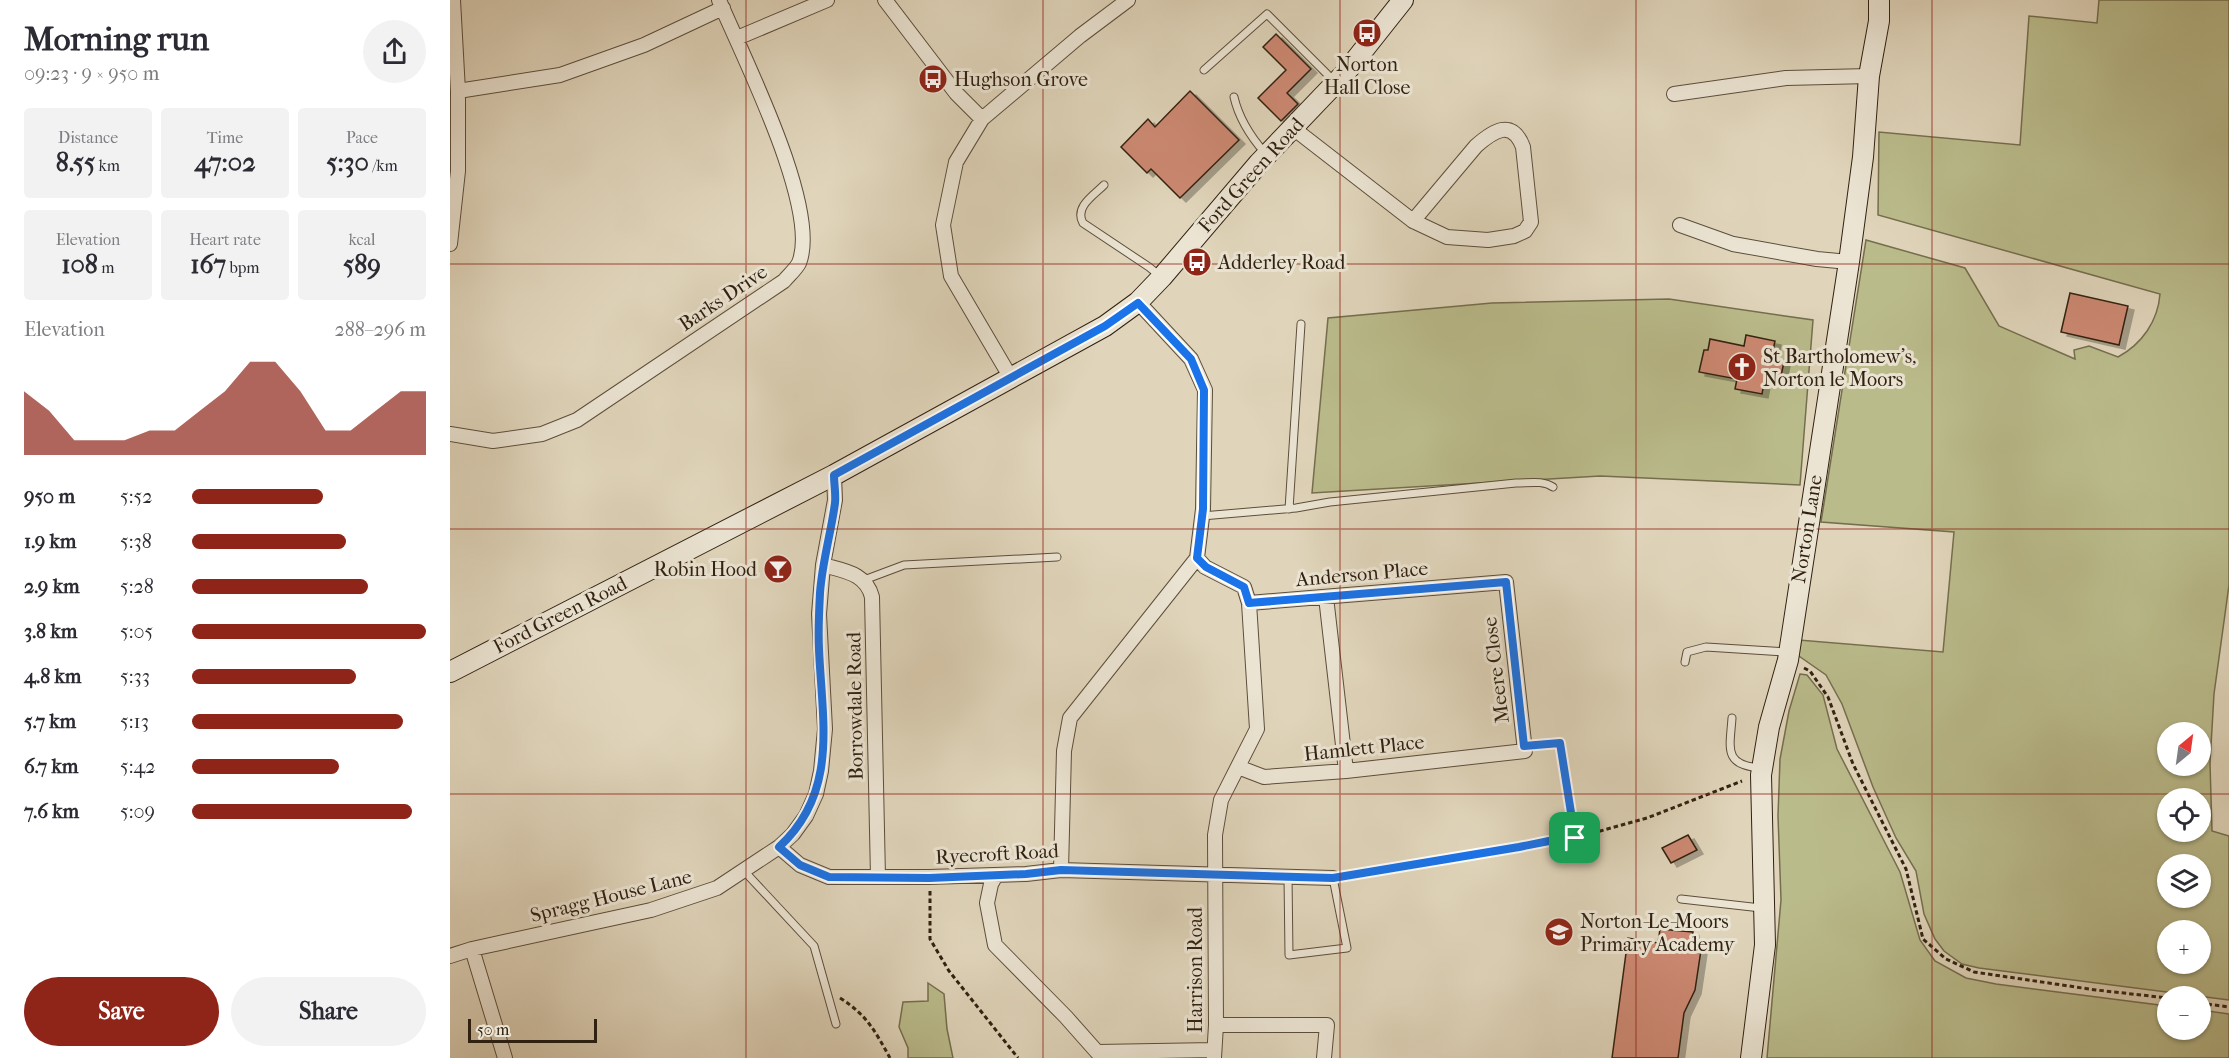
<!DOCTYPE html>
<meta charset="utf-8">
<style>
body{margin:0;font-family:"IM FELL French Canon",serif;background:#f2f2f3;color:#2b2b33;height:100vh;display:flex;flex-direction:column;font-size:22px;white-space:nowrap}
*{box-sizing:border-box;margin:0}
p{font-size:20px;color:#7c7c81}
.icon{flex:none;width:33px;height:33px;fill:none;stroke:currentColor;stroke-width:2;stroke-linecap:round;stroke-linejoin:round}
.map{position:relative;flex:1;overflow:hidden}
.drawer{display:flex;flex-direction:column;background:#fff;width:450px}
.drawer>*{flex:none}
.needle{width:39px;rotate:29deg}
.fabs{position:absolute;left:1707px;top:722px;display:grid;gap:12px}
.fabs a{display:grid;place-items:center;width:54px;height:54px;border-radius:50%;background:#fff;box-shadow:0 2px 4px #0004;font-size:30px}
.scale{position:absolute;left:18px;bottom:15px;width:129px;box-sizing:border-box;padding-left:6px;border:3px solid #302111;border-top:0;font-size:16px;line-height:21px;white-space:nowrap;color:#302111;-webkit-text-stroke:4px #ebe4d3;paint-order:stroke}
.pin{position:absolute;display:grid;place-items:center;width:51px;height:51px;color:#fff;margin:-26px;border-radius:12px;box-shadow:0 3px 9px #0006}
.round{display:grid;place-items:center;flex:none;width:63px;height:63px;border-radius:32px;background:#f2f2f3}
.overview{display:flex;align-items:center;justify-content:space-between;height:102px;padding:0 24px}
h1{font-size:33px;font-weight:700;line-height:45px}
.stats{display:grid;grid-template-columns:repeat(3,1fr);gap:9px;height:102px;padding:6px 24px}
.stats div{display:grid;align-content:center;border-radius:6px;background:#f2f2f3;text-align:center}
.stats b{font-size:26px;font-weight:700}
.stats small{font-size:16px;font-weight:400}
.stats p{font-size:16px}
.chart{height:168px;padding:12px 24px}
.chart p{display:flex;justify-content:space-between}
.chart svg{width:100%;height:108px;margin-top:6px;fill:#8f2418;opacity:.7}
.primary-button{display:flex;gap:12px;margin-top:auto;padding:12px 24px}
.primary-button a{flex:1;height:69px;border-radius:36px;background:#8f2418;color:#fff;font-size:24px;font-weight:700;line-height:69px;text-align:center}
.primary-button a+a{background:#f2f2f3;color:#2b2b33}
ul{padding:0 24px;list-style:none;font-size:20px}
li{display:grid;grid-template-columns:96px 72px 1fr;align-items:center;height:45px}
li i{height:15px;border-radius:8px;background:#8f2418}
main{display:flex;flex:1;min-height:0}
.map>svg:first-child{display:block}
</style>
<main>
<section class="drawer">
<div class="overview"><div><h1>Morning run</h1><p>09:23 · 9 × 950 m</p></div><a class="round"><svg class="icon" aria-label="share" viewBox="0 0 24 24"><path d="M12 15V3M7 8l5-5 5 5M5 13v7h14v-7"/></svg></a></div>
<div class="stats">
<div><p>Distance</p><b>8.55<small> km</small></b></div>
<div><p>Time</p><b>47:02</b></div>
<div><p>Pace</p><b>5:30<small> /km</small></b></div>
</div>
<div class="stats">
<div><p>Elevation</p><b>108<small> m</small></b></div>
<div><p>Heart rate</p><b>167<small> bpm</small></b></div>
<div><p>kcal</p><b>589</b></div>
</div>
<div class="chart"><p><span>Elevation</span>288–296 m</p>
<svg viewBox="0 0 160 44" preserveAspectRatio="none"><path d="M0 44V18L10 26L20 38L30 38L40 38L50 34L60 34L70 26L80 18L90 6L100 6L110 18L120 34L130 34L140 26L150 18L160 18V44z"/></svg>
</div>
<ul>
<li><b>950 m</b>5:52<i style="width:56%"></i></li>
<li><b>1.9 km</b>5:38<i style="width:66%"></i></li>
<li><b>2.9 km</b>5:28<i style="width:75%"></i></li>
<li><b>3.8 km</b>5:05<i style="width:100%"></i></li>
<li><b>4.8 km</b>5:33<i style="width:70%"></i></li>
<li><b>5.7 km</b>5:13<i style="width:90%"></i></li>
<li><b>6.7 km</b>5:42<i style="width:63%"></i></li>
<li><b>7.6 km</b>5:09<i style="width:94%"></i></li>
</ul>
<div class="primary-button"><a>Save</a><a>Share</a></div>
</section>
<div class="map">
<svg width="1779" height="1058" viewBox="0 0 1779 1058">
<defs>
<filter id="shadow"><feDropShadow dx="6" dy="4" stdDeviation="0" flood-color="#0004"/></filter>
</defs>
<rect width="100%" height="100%" fill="#e0d5bb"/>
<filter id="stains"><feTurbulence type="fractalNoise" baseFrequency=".00333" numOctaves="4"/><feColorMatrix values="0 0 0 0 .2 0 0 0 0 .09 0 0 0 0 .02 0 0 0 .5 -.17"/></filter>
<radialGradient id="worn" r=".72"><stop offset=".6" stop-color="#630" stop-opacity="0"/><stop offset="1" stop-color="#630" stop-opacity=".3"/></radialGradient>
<path fill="#babb8b" stroke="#756e4e" stroke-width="1.5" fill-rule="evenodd" d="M 1649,0 L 1779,0 L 1779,585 L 1764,694 L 1760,763 L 1762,831 L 1779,836 L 1779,1000 L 1529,968 L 1512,964 L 1494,951 L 1485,939 L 1474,914 L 1466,871 L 1446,838 L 1423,787 L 1392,704 L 1376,675 L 1346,654 L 1349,640 L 1493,652 L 1504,532 L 1371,522 L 1416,240 L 1515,268 L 1549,326 L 1625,359 L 1624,350 L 1639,346 L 1668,357 C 1692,344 1708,321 1710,294 L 1428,215 L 1429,132 L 1570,145 L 1579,16 L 1647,23 ZM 1718,732 L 1750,732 L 1750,765 L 1718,765 ZM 1718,798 L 1750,798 L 1750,831 L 1718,831 ZM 1718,864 L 1750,864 L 1750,897 L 1718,897 ZM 1718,930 L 1750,930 L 1750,963 L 1718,963 Z
M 1219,299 L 1363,320 L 1350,485 L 1150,476 L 862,493 L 878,318 L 1042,303 Z
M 1350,674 L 1357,675 L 1373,695 L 1387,749 L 1450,872 L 1470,940 L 1485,961 L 1516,978 L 1546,984 L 1717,1006 L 1718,1029 L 1750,1029 L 1751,1010 L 1779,1014 L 1779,1058 L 1317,1058 L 1331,900 L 1328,816 L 1330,759 L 1339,711 Z
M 478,983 L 494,994 L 497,1029 L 503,1058 L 458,1058 L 458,1048 L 449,1027 L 453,1002 L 478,1001 Z"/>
<path fill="#cd8973" stroke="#302111" stroke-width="1.5" filter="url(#shadow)" d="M 826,34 L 861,69 L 837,93 L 848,104 L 831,121 L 808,98 L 836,70 L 813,47 Z
M 740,91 L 789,140 L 730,198 L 701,169 L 697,173 L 671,147 L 698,119 L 705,127 Z
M 1620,293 L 1678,306 L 1669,345 L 1611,332 Z
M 1296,335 L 1325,341 L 1321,360 L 1334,362 L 1331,376 L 1316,373 L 1312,394 L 1285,389 L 1287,379 L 1249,372 L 1254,350 L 1258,350 L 1260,339 L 1294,346 Z
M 1238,835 L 1247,850 L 1221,863 L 1212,848 Z
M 1210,929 L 1243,932 L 1241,949 L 1251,950 L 1245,990 L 1234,1013 L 1228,1058 L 1162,1058 L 1178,938 L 1208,943 Z"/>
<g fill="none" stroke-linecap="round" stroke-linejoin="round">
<g stroke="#5c4e3c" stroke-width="9">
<path id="lane" d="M 754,70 L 817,14 L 884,81
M 784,97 C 789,119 800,136 815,153
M 654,185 C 644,195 624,207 633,223 L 699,267 L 710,276
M 839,509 L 851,324
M 752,516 L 846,508 L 880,502 L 1066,483 C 1079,483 1093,480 1103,487
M 414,580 L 454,565 L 607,557
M 1235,662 L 1237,652 L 1256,647 L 1336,652
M 1282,718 C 1280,748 1273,765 1310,768
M 295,872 L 364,946 L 386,1024
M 838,877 L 839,955 L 897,948 L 883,878
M 1231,899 L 1311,908"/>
</g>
<g stroke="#5c4e3c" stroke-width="16">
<path id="street" d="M 435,0 L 506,93 L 532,119
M 287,38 L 377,0
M 8,91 L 110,75 L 194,45 L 273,8
M 1224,94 L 1336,78 L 1419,76
M 843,128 L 963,221 L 997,237 L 1038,240 L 1064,236 L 1075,231 L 1081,222 L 1073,147 C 1062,118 1043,131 1026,146 L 963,221
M 1230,225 L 1283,244 L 1367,259 L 1399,262
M 0,244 L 8,171 L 8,91 L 3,0
M 561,378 L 501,276 L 493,225 L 506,162 L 532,119 L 630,36 L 678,0
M 0,434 L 43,441 L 92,434 L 127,420 L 334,281 C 339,275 346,269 349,263 C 371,209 292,55 269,0
M 747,558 L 755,567 L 794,587 L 799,603 L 807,729 L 771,800 L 765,835 L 766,1025 L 764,1058
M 373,565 C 394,571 416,573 422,597 L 428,877
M 876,597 L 896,771
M 788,767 L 814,777 L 896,771 L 1075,751 L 1056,582 L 799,603
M 329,847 L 350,865 L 379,877 L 479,877 L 576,874 L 611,870 L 883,878
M 611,870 L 614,751 L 620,718 L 747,558 L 753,509 L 755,390 L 741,359 L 688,302
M 546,875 L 541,884 L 537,903 L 545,945 L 616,1017 L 647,1052 L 764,1050
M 22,949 L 55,1058
M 0,956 L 22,949 L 201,910 L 267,888 L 329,847 L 343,834 L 356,816 L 366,794 L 371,771 L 375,729 L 369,614 L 373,565 L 385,500 L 384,475
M 766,1025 L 877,1025 L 874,1058"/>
</g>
<g stroke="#302111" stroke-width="22">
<path id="secondary" d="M 0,672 L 384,475 L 655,326 L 688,302 L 712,277 L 809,163 L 896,72 L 953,0
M 1301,1058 L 1315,945 L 1311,775 L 1319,727 L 1338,660 L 1399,262 L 1413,157 L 1419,76 L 1429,21 L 1429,0"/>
</g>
<path stroke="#302111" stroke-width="3" stroke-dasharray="4.5 3" stroke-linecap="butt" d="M 1354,668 L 1360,671 L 1378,697 L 1403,764 L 1456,869 L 1473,939 L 1496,959 L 1524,972 L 1646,990 L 1718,998
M 1088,745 L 1110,743 L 1125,838
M 898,874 L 1069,847 L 1099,841 L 1125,838 L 1197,818 L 1292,781
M 480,891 L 480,939 L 499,971 L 568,1058
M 390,998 C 417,1015 425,1031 440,1058
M 1750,1003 L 1779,1007"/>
<use href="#lane" stroke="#ebe4d3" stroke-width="7"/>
<use href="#street" stroke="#ebe4d3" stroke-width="14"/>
<use href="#secondary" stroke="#ebe4d3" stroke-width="20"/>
</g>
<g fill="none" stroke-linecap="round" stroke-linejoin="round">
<g stroke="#fff" stroke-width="12">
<path id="route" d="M 688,303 L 741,359 L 754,390 L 753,509 L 747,558 L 756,567 L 794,587 L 799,603 L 1056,582 L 1074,746 L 1110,743 L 1125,838 L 1099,841 L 1069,847 L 883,878 L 611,870 L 576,874 L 479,878 L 379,877 L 350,865 L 329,847 C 389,792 372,721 369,649 C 368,630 369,612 370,593 C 372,563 381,533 385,503 C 386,494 384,484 384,475 L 655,326 Z"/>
</g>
<use href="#route" stroke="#1a73e8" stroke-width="8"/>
</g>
<path fill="none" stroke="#8f2418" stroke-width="1.5" stroke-opacity="0.55" d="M 296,0 L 296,1058M 593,0 L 593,1058M 890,0 L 890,1058M 1186,0 L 1186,1058M 1482,0 L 1482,1058M 0,264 L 1779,264M 0,529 L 1779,529M 0,794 L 1779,794"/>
<defs>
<g id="bus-disc" transform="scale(1.5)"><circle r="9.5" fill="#8f2418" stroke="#ebe4d3"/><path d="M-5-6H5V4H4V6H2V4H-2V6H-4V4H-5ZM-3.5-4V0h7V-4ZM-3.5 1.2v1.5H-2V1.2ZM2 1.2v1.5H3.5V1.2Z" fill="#fff"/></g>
<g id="church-disc" transform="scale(1.5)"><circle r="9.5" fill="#8f2418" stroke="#ebe4d3"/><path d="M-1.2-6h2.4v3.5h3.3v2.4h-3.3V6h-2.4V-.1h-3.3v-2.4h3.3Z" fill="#fff"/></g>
<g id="bar-disc" transform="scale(1.5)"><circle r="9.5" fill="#8f2418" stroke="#ebe4d3"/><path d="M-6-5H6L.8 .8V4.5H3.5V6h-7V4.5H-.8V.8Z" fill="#fff"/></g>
<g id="school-disc" transform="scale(1.5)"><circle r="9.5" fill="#8f2418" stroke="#ebe4d3"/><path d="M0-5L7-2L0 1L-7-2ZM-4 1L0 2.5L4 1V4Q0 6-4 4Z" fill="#fff"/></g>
</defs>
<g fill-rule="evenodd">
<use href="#bus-disc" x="917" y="33"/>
<use href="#bus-disc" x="483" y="79"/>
<use href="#bus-disc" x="747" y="262"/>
<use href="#church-disc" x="1292" y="367"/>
<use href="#bar-disc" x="328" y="569"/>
<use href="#school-disc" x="1109" y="932"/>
</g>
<g text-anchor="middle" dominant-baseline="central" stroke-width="6" stroke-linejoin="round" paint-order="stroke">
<g font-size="20" fill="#302111" stroke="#ebe4d3" text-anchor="start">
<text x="917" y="64" text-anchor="middle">Norton<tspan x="917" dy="23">Hall Close</tspan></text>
<text x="504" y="79">Hughson Grove</text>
<text x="768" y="262">Adderley Road</text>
<text x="1313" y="356">St Bartholomew's,<tspan x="1313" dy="23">Norton le Moors</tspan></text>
<text x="307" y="569" text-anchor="end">Robin Hood</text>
<text x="1130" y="921">Norton-Le-Moors<tspan x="1130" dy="23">Primary Academy</tspan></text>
</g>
<g font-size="20" fill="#302111" stroke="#ebe4d3">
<text transform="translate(801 175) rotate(-48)">Ford Green Road</text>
<text transform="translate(273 298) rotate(-34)">Barks Drive</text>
<text transform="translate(1357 529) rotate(-81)">Norton Lane</text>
<text transform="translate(912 574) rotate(-5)">Anderson Place</text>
<text transform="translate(110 615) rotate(-27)">Ford Green Road</text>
<text transform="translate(1046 670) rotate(-97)">Meere Close</text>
<text transform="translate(405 706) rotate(-91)">Borrowdale Road</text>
<text transform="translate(914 748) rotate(-6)">Hamlett Place</text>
<text transform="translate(547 854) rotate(-3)">Ryecroft Road</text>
<text transform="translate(161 896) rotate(-14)">Spragg House Lane</text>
<text transform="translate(745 970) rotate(-90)">Harrison Road</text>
</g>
</g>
<rect width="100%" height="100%" filter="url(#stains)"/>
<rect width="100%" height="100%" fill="url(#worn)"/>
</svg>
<div class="fabs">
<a><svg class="needle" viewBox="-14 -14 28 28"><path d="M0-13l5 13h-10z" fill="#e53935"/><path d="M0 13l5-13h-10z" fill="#7c7c81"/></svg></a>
<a><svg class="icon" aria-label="locate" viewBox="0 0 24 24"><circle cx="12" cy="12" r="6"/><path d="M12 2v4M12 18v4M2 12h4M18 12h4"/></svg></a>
<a><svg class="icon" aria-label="layers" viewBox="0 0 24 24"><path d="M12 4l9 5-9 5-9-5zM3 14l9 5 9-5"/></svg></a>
<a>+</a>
<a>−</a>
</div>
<div class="scale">50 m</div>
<div class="pin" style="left:1125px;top:838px;background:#1e9e55"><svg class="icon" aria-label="arrive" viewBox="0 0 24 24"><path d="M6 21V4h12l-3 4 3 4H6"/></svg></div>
</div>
</main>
